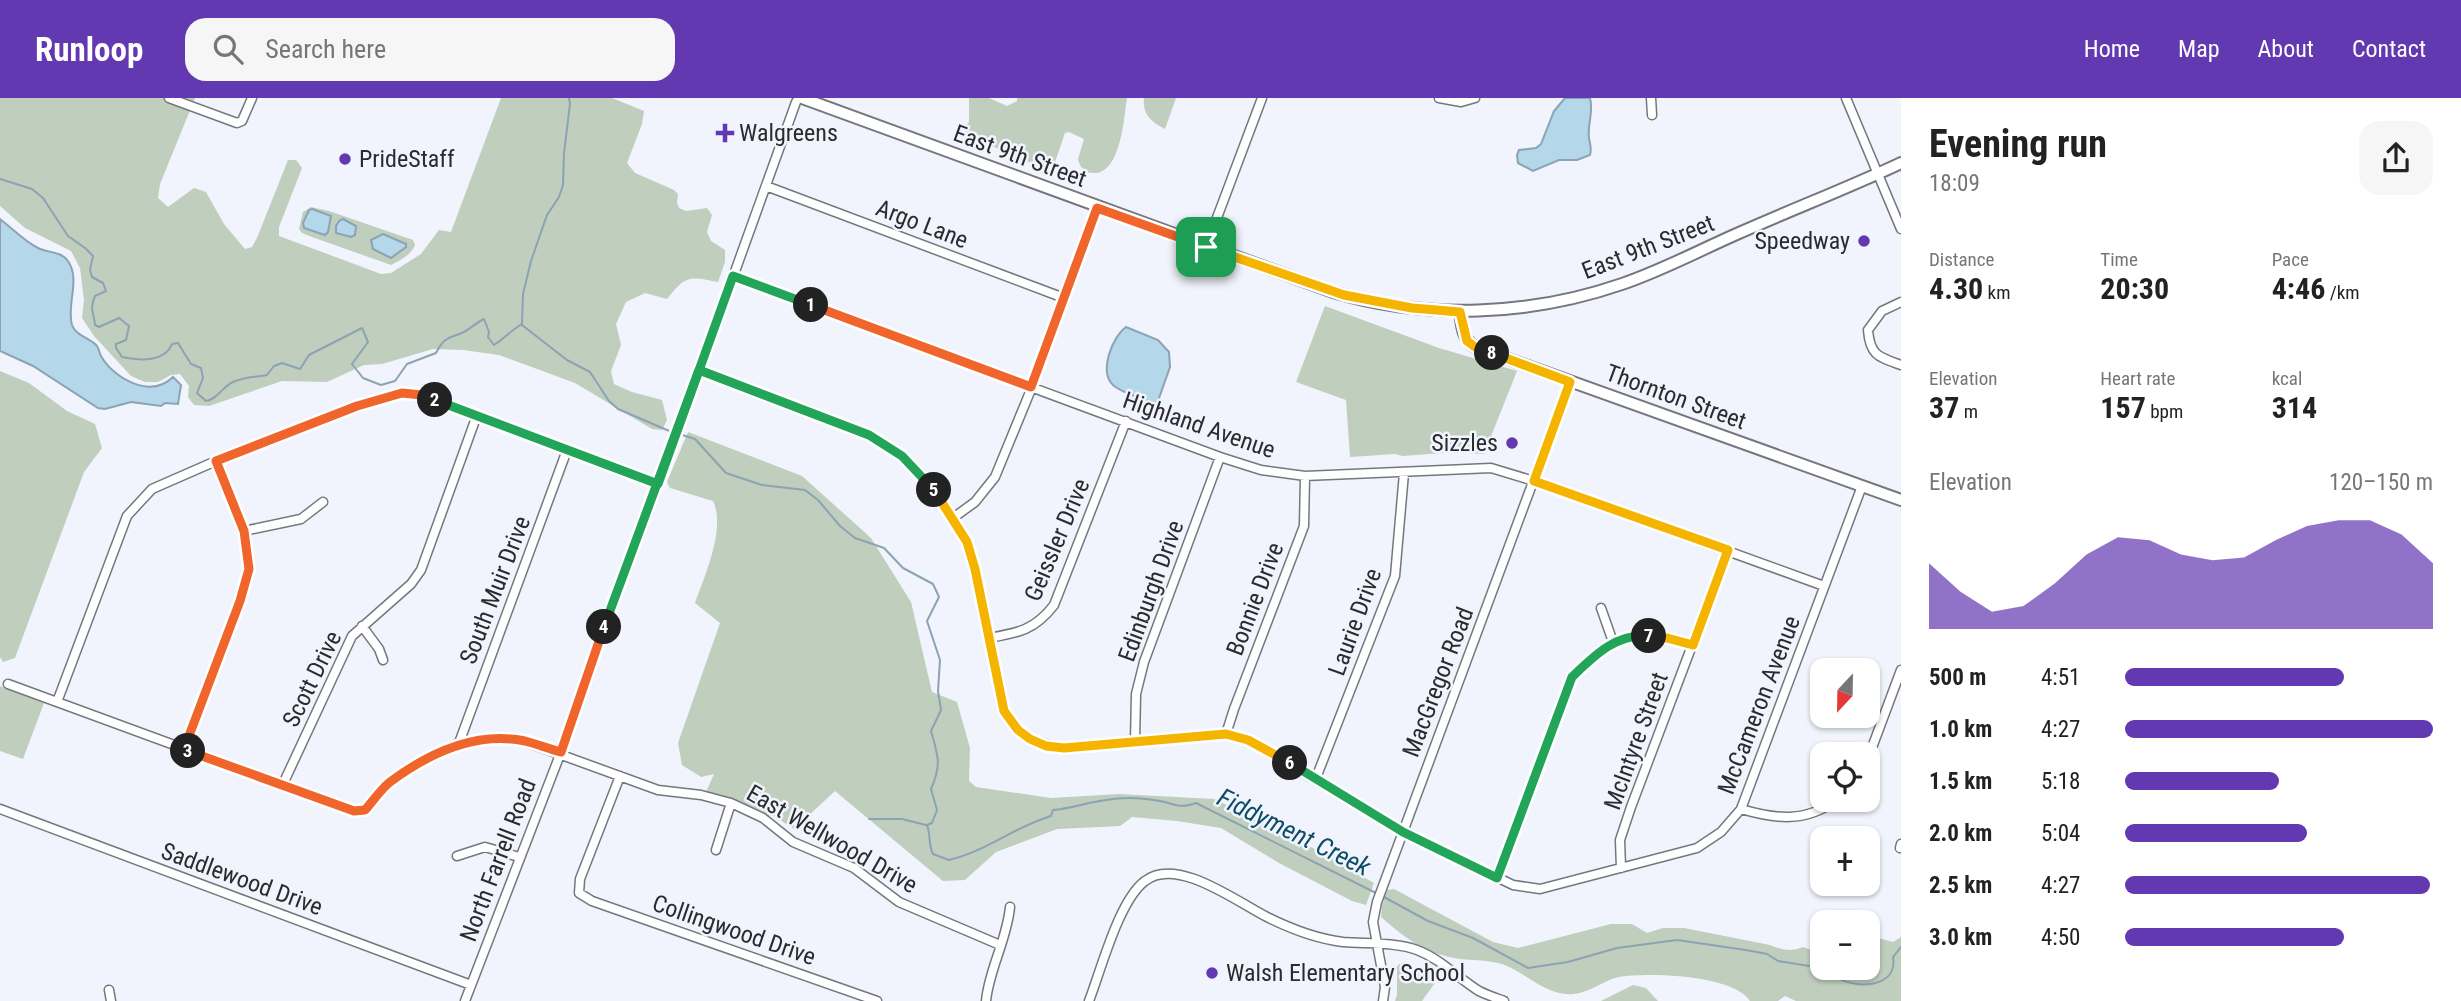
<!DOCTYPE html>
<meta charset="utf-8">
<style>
body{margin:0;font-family:"Roboto Condensed",sans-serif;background:#f6f6f6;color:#222;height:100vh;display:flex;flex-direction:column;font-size:26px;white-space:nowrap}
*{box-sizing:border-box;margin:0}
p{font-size:23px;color:#767676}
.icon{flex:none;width:38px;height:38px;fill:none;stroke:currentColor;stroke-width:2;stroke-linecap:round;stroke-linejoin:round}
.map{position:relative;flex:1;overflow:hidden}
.panel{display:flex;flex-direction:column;background:#fff;width:560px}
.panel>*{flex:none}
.needle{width:46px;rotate:202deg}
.tools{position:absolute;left:1810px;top:560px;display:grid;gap:14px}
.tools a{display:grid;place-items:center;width:70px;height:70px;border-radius:14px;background:#fff;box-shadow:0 2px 5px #0004;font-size:35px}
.pin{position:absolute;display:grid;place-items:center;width:60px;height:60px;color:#fff;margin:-30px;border-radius:14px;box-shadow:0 4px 10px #0006}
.km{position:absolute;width:35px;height:35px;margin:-18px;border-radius:50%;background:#222;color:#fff;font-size:19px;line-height:35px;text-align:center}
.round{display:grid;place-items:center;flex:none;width:74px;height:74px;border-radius:21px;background:#f6f6f6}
.summary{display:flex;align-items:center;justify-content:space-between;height:119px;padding:0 28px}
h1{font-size:38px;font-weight:700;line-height:52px}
.figures{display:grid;grid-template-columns:repeat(3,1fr);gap:10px;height:119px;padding:7px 28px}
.figures div{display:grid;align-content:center}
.figures b{font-size:30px;font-weight:700}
.figures small{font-size:19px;font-weight:400}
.figures p{font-size:19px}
.chart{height:196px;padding:14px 28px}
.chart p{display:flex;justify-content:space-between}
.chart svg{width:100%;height:126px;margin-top:7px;fill:#6239b1;opacity:.7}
ul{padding:0 28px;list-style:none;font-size:23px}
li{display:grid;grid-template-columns:112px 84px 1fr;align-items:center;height:52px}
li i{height:18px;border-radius:9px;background:#6239b1}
header{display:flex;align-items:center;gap:42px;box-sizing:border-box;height:98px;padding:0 35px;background:#6239b1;color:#fff}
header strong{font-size:33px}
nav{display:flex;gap:38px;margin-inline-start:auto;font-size:24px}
.search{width:490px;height:63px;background:#f6f6f6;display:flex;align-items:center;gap:18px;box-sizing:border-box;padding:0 24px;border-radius:21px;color:#767676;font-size:26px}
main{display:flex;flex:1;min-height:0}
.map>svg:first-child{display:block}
</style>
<header>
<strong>Runloop</strong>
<div class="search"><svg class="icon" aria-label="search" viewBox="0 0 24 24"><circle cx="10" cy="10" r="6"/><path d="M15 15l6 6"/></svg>Search here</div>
<nav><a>Home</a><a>Map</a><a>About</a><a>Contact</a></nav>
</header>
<main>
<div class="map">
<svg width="1901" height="903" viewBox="0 0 1901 903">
<rect width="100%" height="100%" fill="#f1f4fc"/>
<path fill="#bfcebd" d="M 0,0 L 195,0 L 160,86 L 158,100 L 168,109 L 194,90 L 206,94 L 224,126 L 245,151 L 252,149 L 257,140 L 288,62 L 296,62 L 302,70 L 279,129 L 279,138 L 381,176 L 391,175 L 421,156 L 439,132 L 451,134 L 501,0 L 612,0 L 644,13 L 642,26 L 627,65 L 635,75 L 674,92 L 678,96 L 677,105 L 679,110 L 686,113 L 707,110 L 712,117 L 707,134 L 711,143 L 725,152 L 725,164 L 718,184 C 689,178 686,177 667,201 L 645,195 L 626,204 L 616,226 L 621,247 L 611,273 L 614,286 L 632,294 L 662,302 L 667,322 L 662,332 L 652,331 L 575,285 L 499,257 L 463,252 L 433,251 L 382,266 L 364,267 L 327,284 L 282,283 L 209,308 L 194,307 L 188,299 L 189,288 L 180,276 L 171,277 L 158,284 L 145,284 L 131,278 L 94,238 L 82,220 L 84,202 L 80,170 L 71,153 L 25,130 L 0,108 Z
M 969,0 L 989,0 L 1007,8 L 1017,3 L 1017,0 L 1127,0 C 1124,19 1121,77 1093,75 C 1084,75 1080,69 1078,61 L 1084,41 L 1069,34 L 1065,35 L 1055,64 L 1047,70 L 1018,60 L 967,36 L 963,30 L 969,24 Z
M 1144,0 L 1176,0 L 1165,31 C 1151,24 1142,16 1144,0 Z
M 311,109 L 329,113 L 413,142 L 415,147 C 412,156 400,163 391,167 L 312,139 L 302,135 L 299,131 L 303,114 Z
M 1325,208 L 1439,250 L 1517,273 L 1484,356 L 1456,354 L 1403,358 L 1395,356 L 1350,359 L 1346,302 L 1296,284 Z
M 0,273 L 29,285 L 67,313 L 95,326 L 102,350 L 84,374 L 15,560 L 3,564 L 0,559 Z
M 688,334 L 802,378 L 871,440 L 911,504 L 932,594 L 957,604 L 970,650 L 969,683 L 976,689 L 1051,700 L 1119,696 L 1214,701 L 1276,729 L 1374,785 L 1366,807 L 1352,803 L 1279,765 L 1221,730 L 1177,723 L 1132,719 L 1120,728 L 1057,731 L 996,754 L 965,782 L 943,783 L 835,693 L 794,731 L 771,716 L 768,719 L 740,704 L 706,694 L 714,676 L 701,679 L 682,667 L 678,645 L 720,525 L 695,505 C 705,477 726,430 713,403 L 670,390 L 667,384 Z
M 0,588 L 44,605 L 23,661 L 0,653 Z
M 1394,791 L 1493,844 L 1518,850 L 1611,826 L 1632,826 L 1647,835 L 1663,830 L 1684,830 L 1770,847 C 1782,852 1791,854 1803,849 L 1822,856 L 1822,870 L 1867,870 L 1867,837 L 1893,844 L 1901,839 L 1901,903 L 1796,903 L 1785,898 L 1778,903 L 1750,903 C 1734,877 1648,874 1619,879 C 1604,882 1589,895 1574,896 C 1546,899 1526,874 1502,866 C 1486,861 1470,863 1454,860 C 1423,854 1404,839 1381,819 L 1382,808 L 1387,792 Z
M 1399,866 L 1434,878 L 1437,882 L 1422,903 L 1395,903 L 1397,897 L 1397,869 Z
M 1633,887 L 1646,890 L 1658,903 L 1601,903 Z"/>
<path fill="#b4d7ea" stroke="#8ba3b2" stroke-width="2" d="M 1565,0 L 1590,0 C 1594,14 1587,27 1589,40 C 1590,47 1592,50 1590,57 L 1577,62 L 1559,62 L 1533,73 L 1518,65 L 1517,57 L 1519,52 L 1536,50 L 1541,46 L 1554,13 Z
M 312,111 L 331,118 L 328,134 L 325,137 L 304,130 L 303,125 L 309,112 Z
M 0,121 C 13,131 24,143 38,150 C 48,155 61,153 68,163 C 81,182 66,207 72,227 C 76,238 90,240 97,248 C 98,249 100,256 101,258 C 114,281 151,301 173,279 L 181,287 L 178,306 L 165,305 L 161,308 L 131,304 L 105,311 L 98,310 L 33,268 L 0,253 Z
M 343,121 L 356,128 L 355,137 L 351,139 L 336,135 L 336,128 L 339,123 Z
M 383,136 L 406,146 L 406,149 L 391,160 L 373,151 L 371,142 Z
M 1126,229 L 1158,242 L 1169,254 L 1170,269 L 1158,303 L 1155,306 C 1142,301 1125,296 1114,288 C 1098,275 1112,239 1126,229 Z"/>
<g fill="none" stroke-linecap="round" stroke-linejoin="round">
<path stroke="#8ba3b2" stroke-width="2" d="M 0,81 L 32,91 L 43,100 L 68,138 L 85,150 L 93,158 L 90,172 L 92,179 L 103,185 L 106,193 L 95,198 C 89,212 94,214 95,227 L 99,229 L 119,220 L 129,228 L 126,242 L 116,246 L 116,250 L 122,259 C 140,263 165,264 172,246 L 178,245 L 191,266 L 201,270 L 203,280 L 197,295 L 206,303 C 218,301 222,289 233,284 C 244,279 256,279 267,277 L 274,268 L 282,265 L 300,271 L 309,257 L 362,230 L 368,244 L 352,266 L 363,280 L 381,287 L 395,283 L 407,266 L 436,255 C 445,238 448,241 464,234 C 471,230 476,225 484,221 L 489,234 L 488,239 L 494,247 C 504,241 510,233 522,226
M 522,225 L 523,196 L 531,163 L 547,117 L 559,99 L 563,87 L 564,55 L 570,6 L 569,0
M 522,227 L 567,262 L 590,274 L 609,303 L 618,311 L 674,335
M 679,336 L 695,341 L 726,375 L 762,387 L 805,392 L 818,402 L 840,428 L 855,440 L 884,450 L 903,470 L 933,486 L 939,499 L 927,523 L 940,562 L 938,593 L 941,612 L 931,633 C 938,658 942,666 931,691 L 937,712 L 932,725 L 927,727
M 869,721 L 902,721 L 926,727
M 927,727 C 931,738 928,746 933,756 L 949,762 C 987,753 1014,729 1051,718 L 1053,712 C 1071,711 1088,704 1106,702 C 1123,699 1143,700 1160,703 C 1176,706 1179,711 1196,705 L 1376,795
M 1384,799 L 1428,823 L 1473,840 L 1528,870 L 1568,864 L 1617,850 L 1677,842 L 1746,852 L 1767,856 L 1778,863 L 1822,870
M 1823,870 C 1828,873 1833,877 1838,880 C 1857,891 1898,890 1893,859 L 1901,849"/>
<g stroke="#74777e" stroke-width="11">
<path id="street" d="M 169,0 L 237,25 L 242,23 L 252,0
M 1439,0 L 1461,4 L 1475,0
M 1651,0 L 1652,17
M 1846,0 L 1901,131
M 766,88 L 1064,200
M 1206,149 L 1262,0
M 733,179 L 1220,359 L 1261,372 L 1305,378 L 1491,370 L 1534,383 L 1824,488
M 1901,204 L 1882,213 L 1868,232 C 1870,258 1879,259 1901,267
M 699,272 L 869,337 L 902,358 L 932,389 L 953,420 L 967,445 L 975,471 L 1004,613 L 1018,632 L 1030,641 L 1058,650 L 1226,636 L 1248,642 L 1403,734 L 1513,787 L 1540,791 L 1697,750 L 1721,734 L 1741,711 L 1862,388
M 953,420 L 975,404 L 995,379 L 1032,289 L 1097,109
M 244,433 L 301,421 L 323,404
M 1601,510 L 1613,544
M 362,528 L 379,551 L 383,562
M 989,540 C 1018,535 1035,532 1054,507 L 1126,323
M 8,586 L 354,713 L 365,712 L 388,685 L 424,662 L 459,645 L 499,641 L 523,643 L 658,692 L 701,697 L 731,705 L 763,720 L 793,744 L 854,770 L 899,804 L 1000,847
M 57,604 L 127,418 L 152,391 L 216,363 L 357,308 L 402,295 L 422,297 L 658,386
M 1226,636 L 1234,611 L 1304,428 L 1305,378
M 1135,643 L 1136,596 L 1144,564 L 1220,359
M 459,645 L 567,352
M 184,651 L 240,503 L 249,471 L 244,433 L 216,363
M 1867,663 L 1901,572
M 620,678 L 580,781 L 579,795 L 592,803 L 877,903
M 1316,680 L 1395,478 L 1404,375
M 283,686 L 352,538 L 411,486 L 421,472 L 477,317
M 0,711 L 471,887
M 1741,711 C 1775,721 1806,725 1836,702
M 1900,750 L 1901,746
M 716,752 L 731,705
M 457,758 L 485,749 L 519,759
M 1621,770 L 1620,742 L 1631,709 L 1728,452
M 1497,780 L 1572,579 C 1615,536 1634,529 1693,547
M 109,892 L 111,903
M 465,903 L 561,654 L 584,585 L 674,343 L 796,4
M 986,903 C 989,871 1007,842 1010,809
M 1089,903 C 1101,872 1119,802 1145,783 C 1177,758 1237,804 1267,819 C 1289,830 1318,841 1343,844 C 1365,846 1397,844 1417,852 C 1441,861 1458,880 1479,893 C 1487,897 1496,900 1504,903
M 1383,903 L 1385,889 L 1373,824 L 1377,804 L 1570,284"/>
</g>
<g stroke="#74777e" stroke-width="14">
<path id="secondary" d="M 802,0 L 1333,194 C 1427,222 1529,218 1622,186 C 1663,172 1700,152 1739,135 C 1793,111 1848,90 1901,65
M 1460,214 C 1462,227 1462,241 1475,249 L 1901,402"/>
</g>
<use href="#street" stroke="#fff" stroke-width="8"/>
<use href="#secondary" stroke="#fff" stroke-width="10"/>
</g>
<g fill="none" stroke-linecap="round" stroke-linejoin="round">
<g stroke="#fff" stroke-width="14">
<path id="split-1" d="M 811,207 L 1031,289 L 1097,110 L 1206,149"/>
</g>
<g stroke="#fff" stroke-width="14">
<path id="split-2" d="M 435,302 L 658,386 L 733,178 L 811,207"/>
</g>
<g stroke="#fff" stroke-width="14">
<path id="split-3" d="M 188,653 L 184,651 L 240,503 L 249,471 L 244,433 L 216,363 L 357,308 L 402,295 L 422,297 L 435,302"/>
</g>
<g stroke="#fff" stroke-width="14">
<path id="split-4" d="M 188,653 L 354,713 L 365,712 C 373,703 381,691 390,684 C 429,655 476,633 525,643 C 537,646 549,651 561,654 L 604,529"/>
</g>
<g stroke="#fff" stroke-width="14">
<path id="split-5" d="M 604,529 L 699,272 L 869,337 L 902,358 L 934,392"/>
</g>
<g stroke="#fff" stroke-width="14">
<path id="split-6" d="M 934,392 L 967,444 L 975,471 L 1004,613 L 1018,632 L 1030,641 L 1046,648 L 1064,650 L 1226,636 L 1248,642 L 1290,665"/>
</g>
<g stroke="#fff" stroke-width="14">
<path id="split-7" d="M 1290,665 L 1403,734 L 1497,780 L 1572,579 C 1594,558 1616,535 1649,538"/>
</g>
<g stroke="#fff" stroke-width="14">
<path id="split-8" d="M 1492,255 L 1570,284 L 1534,383 L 1728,452 L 1693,547 L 1667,540 L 1649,538"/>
</g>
<g stroke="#fff" stroke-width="14">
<path id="split-9" d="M 1206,149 L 1344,197 L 1412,210 L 1460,214 L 1467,243 L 1475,249 L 1492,255"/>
</g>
<use href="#split-1" stroke="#f0652b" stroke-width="9"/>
<use href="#split-2" stroke="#22a559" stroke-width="9"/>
<use href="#split-3" stroke="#f0652b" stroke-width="9"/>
<use href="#split-4" stroke="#f0652b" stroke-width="9"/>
<use href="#split-5" stroke="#22a559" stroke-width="9"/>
<use href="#split-6" stroke="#f5b400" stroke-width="9"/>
<use href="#split-7" stroke="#22a559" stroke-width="9"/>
<use href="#split-8" stroke="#f5b400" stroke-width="9"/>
<use href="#split-9" stroke="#f5b400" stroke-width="9"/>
</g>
<g fill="#6239b1" stroke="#f1f4fc" stroke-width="2.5">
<path d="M721.5 24.5h7v7h7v7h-7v7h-7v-7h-7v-7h7z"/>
<circle cx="345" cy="61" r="7"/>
<circle cx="1864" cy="143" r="7"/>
<circle cx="1512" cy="345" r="7"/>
<circle cx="1212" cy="875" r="7"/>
</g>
<g text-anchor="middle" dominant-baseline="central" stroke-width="5" stroke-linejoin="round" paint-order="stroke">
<g font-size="24" fill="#2a2b2e" stroke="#f1f4fc" text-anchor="start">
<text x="739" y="35">Walgreens</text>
<text x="359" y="61">PrideStaff</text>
<text x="1850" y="143" text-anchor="end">Speedway</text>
<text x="1498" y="345" text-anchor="end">Sizzles</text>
<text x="1226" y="875">Walsh Elementary School</text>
</g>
<g font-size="24" fill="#2a2b2e" stroke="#f1f4fc">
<text transform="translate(1020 58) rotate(20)">East 9th Street</text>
<text transform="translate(922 126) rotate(21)">Argo Lane</text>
<text transform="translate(1648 149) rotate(-21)">East 9th Street</text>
<text transform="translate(1676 299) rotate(20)">Thornton Street</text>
<text transform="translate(1199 327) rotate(19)">Highland Avenue</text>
<text transform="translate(1057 442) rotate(-67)">Geissler Drive</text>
<text transform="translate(495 492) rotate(-69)">South Muir Drive</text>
<text transform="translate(1151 493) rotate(-70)">Edinburgh Drive</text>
<text transform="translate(1255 501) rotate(-69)">Bonnie Drive</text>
<text transform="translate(1355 524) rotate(-70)">Laurie Drive</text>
<text transform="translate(312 581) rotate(-64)">Scott Drive</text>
<text transform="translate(1438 584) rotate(-69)">MacGregor Road</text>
<text transform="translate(1759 607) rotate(-69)">McCameron Avenue</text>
<text transform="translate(1636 643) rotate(-70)">McIntyre Street</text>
<text transform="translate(832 741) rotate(30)">East Wellwood Drive</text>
<text transform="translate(498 762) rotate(-69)">North Farrell Road</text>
<text transform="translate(242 781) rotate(20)">Saddlewood Drive</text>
<text transform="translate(734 832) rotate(19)">Collingwood Drive</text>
</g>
<g font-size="26" font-style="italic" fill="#0c4c67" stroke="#f1f4fc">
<text transform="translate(1294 734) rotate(26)">Fiddyment Creek</text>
</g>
</g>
</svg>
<div class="tools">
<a><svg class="needle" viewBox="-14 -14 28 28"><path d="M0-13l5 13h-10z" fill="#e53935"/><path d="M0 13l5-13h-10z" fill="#767676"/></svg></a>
<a><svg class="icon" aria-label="locate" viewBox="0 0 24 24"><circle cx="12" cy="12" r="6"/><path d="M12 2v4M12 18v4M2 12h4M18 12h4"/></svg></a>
<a>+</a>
<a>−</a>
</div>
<div class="pin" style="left:1206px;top:149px;background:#1e9e55"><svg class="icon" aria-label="arrive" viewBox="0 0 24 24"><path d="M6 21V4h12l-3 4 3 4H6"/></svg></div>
<b class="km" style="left:811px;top:207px">1</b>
<b class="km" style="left:435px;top:302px">2</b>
<b class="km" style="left:188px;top:653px">3</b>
<b class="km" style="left:604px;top:529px">4</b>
<b class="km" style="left:934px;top:392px">5</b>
<b class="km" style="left:1290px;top:665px">6</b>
<b class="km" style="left:1649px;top:538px">7</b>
<b class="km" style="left:1492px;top:255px">8</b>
</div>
<section class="panel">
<div class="summary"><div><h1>Evening run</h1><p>18:09</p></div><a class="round"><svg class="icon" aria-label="share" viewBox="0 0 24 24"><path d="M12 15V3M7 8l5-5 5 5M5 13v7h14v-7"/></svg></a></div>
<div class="figures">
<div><p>Distance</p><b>4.30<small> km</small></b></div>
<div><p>Time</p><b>20:30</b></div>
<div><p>Pace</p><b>4:46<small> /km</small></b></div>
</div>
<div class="figures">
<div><p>Elevation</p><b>37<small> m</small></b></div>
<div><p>Heart rate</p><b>157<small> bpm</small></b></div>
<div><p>kcal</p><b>314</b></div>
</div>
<div class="chart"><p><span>Elevation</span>120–150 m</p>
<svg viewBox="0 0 160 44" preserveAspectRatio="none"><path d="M0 44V21L10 31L20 38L30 36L40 28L50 18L60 12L70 13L80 18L90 20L100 19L110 13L120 8L130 6L140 6L150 11L160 21V44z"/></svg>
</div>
<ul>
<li><b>500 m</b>4:51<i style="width:71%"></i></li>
<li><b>1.0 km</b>4:27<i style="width:100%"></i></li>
<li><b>1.5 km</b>5:18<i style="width:50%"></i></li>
<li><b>2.0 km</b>5:04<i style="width:59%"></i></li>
<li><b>2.5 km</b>4:27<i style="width:99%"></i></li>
<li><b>3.0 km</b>4:50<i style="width:71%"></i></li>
</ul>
</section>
</main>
